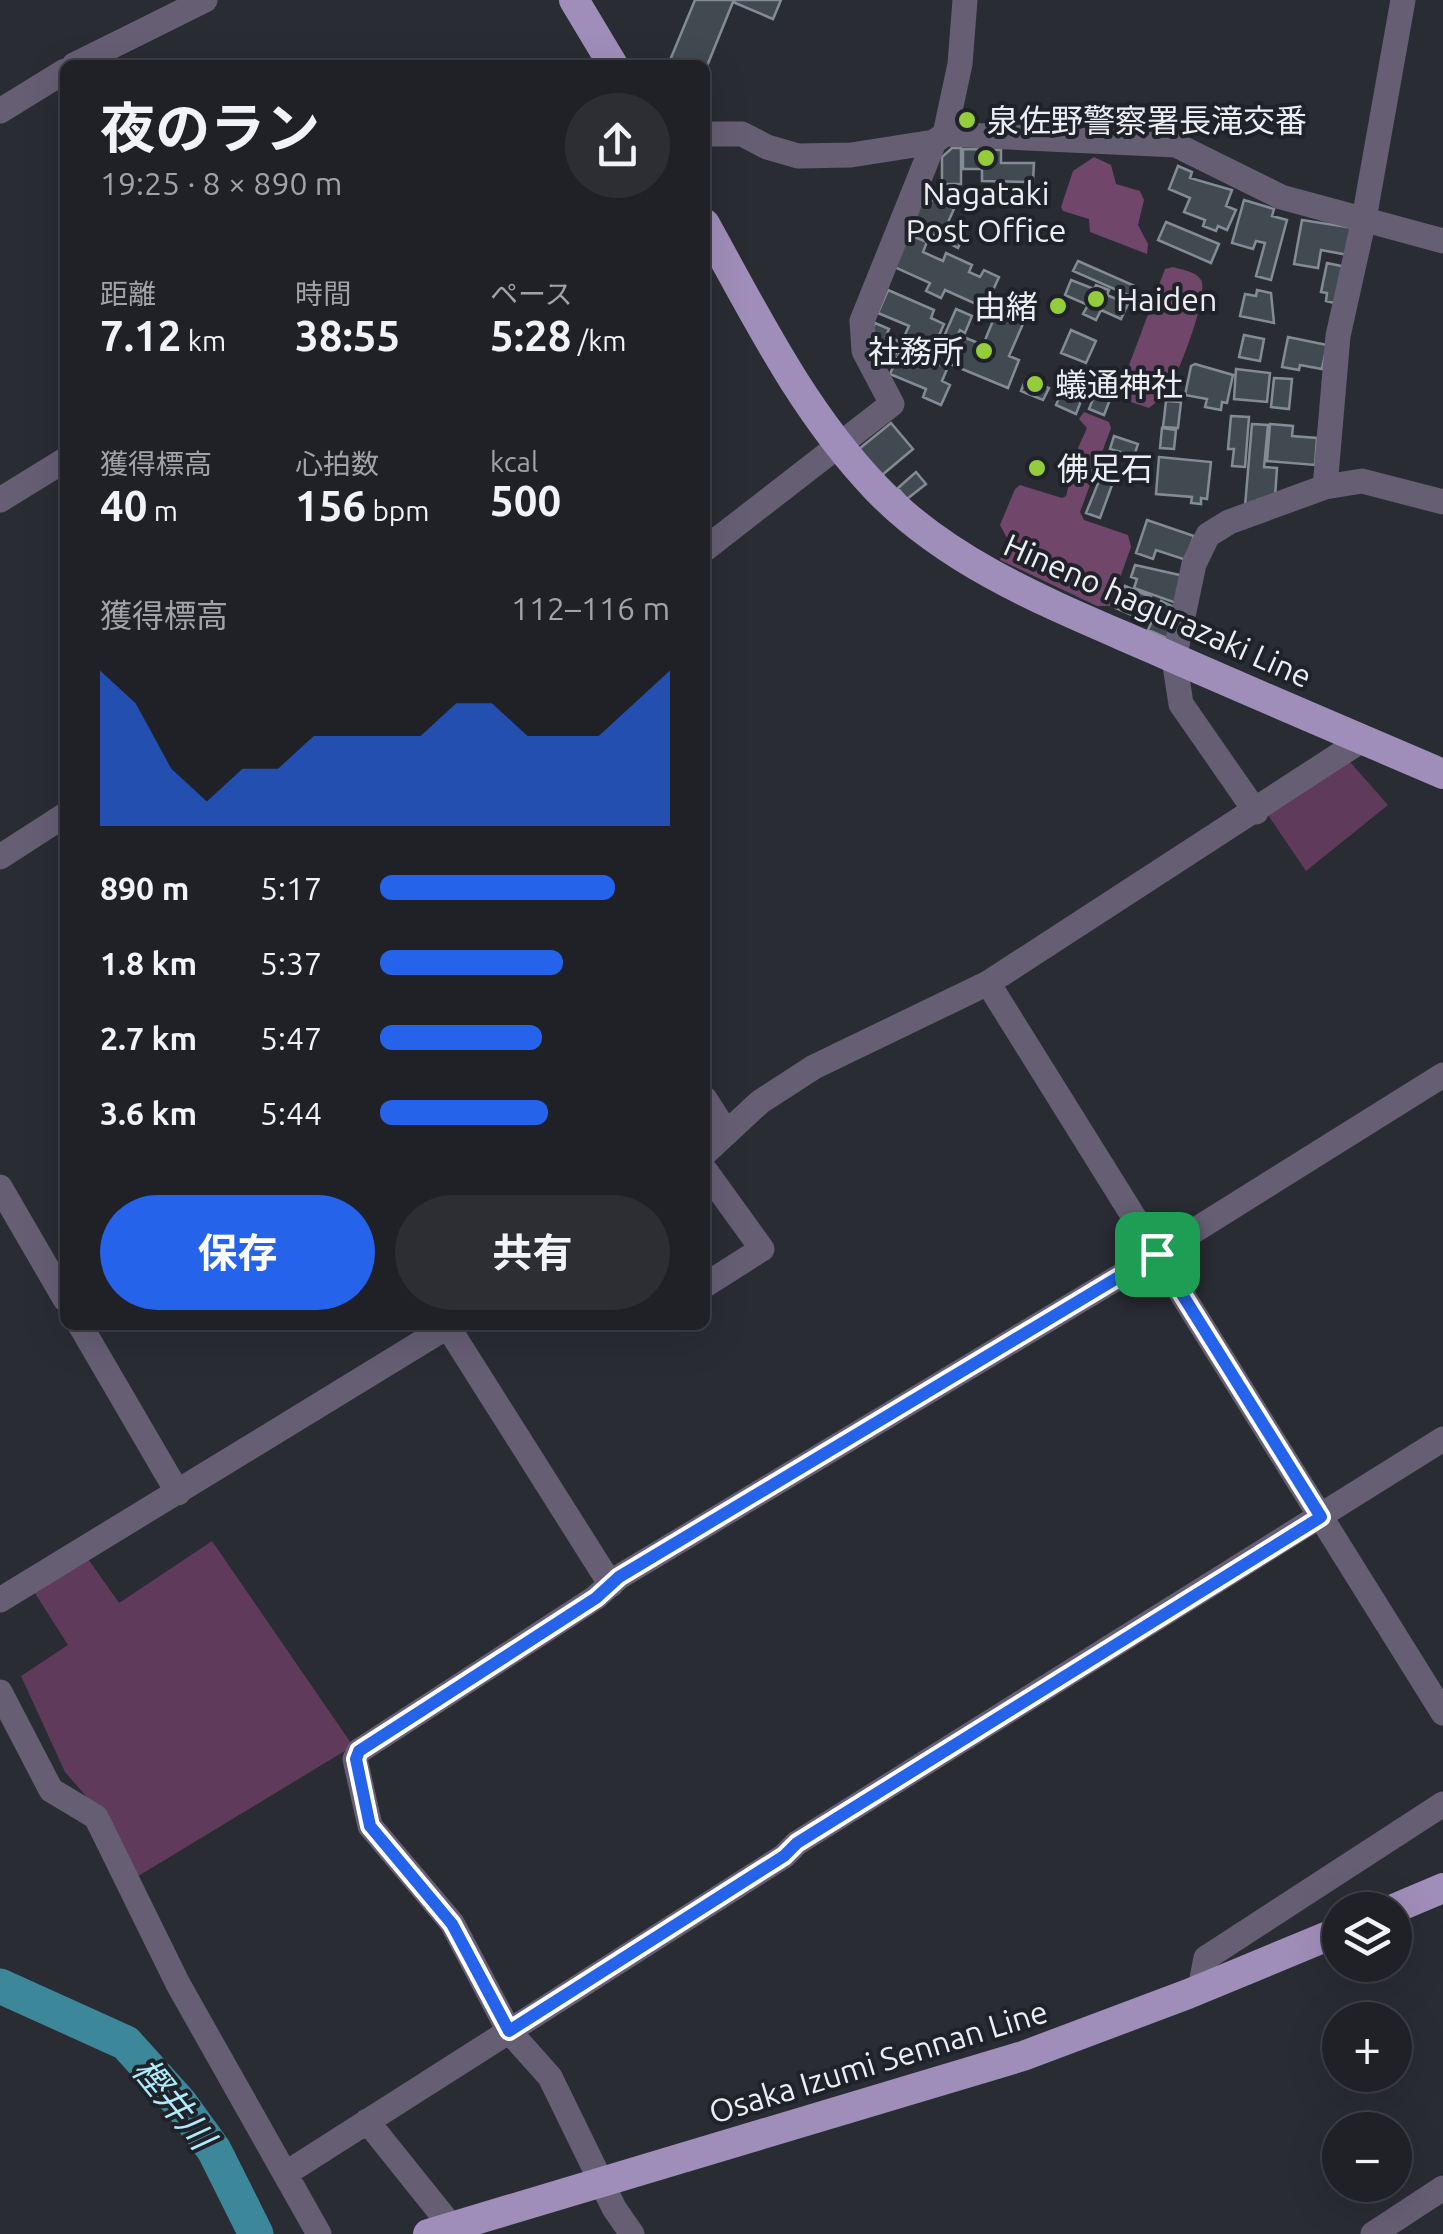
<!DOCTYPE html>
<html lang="ja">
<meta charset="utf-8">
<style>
body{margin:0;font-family:Ubuntu,"Noto Sans JP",sans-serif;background:#2d2e33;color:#f1f3f6;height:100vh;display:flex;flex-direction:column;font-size:38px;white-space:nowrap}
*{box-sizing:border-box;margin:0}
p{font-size:32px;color:#a2a3a7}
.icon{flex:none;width:55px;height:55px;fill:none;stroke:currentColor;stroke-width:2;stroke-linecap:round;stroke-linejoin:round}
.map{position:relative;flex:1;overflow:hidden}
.details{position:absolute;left:60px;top:60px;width:650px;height:1270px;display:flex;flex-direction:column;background:#202127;border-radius:15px;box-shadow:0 10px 40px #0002,0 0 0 2px #3d3e44}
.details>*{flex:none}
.fabs{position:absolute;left:1322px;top:1892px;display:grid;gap:20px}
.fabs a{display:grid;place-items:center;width:90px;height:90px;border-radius:50%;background:#202127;box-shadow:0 10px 40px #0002,0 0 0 2px #3d3e44;font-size:50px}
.pin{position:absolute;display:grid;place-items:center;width:85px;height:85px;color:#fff;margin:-42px;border-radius:20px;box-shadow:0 5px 15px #0006}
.round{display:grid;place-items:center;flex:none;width:105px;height:105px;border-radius:52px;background:#2d2e33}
.headline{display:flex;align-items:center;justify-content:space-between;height:170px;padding:0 40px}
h1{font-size:55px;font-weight:700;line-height:75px}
.figures{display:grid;grid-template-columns:repeat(3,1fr);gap:15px;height:170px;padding:10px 40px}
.figures div{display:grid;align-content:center}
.figures b{font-size:42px;font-weight:700}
.figures small{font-size:28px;font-weight:400}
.figures p{font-size:28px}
.chart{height:280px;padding:20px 40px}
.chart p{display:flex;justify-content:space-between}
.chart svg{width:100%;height:180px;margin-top:10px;fill:#2563eb;opacity:.7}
.button{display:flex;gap:20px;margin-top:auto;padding:20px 40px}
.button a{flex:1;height:115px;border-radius:60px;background:#2563eb;color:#fff;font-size:40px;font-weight:700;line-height:115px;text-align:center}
.button a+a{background:#2d2e33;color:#f1f3f6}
ul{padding:0 40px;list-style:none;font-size:32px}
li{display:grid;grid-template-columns:160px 120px 1fr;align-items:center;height:75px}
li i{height:25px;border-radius:12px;background:#2563eb}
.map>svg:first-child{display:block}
</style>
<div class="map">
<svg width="1443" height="2234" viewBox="0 0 1443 2234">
<rect width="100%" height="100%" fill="#2a2c34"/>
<path fill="#603a5a" d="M 1350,762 L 1388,805 L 1306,871 L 1268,815 Z
M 212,1541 L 353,1746 L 135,1878 L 85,1795 L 65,1772 L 21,1676 L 68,1645 L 31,1587 L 86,1556 L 119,1603 Z"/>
<path fill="#71466b" d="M 1094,157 L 1111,165 L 1116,184 L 1140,191 L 1144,200 L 1138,225 L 1148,244 L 1147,254 L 1090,232 L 1089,219 L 1063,211 L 1061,207 L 1073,171 Z
M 1173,267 C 1181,270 1196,271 1201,280 C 1209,296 1178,376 1167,392 C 1162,398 1155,403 1149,408 L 1119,398 L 1119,392 L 1165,269 Z
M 1084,412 L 1109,422 L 1111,428 L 1080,512 L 1084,520 L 1128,535 L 1131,547 L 1110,606 L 1097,606 L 1000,560 L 1007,538 L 1000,525 L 1015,489 L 1020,485 L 1062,498 L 1066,496 L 1073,470 L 1084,466 L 1085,459 L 1078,448 L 1087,428 L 1079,419 Z"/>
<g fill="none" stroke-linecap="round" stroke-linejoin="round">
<path stroke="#3c889a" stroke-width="35" d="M 0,1986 L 126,2043 L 180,2103 L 214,2150 L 256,2234"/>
</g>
<path fill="#424a51" stroke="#838c94" stroke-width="2.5" d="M 695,0 L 781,0 L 773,19 L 733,2 L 705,71 L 705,65 L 668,65 Z
M 952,148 L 961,148 L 961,184 L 942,184 L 942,157 Z
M 963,149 L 1001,150 L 1001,163 L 1034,163 L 1033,182 L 982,181 L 982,169 L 963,169 Z
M 1178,166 L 1192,172 L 1190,178 L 1232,190 L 1226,206 L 1236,210 L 1227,230 L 1218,226 L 1216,231 L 1203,226 L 1205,220 L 1184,212 L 1190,198 L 1169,189 Z
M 923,196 L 954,209 L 945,229 L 963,237 L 958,248 L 911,223 Z
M 1244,200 L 1274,209 L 1272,216 L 1287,220 L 1271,280 L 1256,276 L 1265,243 L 1256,241 L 1253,249 L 1232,243 Z
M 1302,220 L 1354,228 L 1348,255 L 1321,250 L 1318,268 L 1294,264 Z
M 1166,222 L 1219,244 L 1211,263 L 1158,240 Z
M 907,234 L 927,242 L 923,252 L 943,261 L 946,253 L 972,265 L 969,272 L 980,277 L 984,270 L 999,277 L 985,308 L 945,290 L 941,298 L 926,291 L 930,283 L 892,266 Z
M 1078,261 L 1135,286 L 1130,296 L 1073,271 Z
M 1327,263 L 1346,267 L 1339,304 L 1326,301 L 1327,293 L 1321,292 Z
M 1071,280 L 1094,289 L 1096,285 L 1109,290 L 1107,295 L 1128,304 L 1121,319 L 1101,310 L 1096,320 L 1083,314 L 1088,305 L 1065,295 Z
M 888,290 L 934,310 L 931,318 L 944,324 L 932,351 L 903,339 L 909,326 L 878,313 Z
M 1257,290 L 1271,293 L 1274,323 L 1240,316 L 1245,294 L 1256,296 Z
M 999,306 L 1026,317 L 1009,356 L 1019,360 L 1008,388 L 950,364 L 961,336 L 983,345 Z
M 956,309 L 972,316 L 965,333 L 960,330 L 953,346 L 942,341 Z
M 875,323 L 889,329 L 886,336 L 901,342 L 891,365 L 877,357 L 882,346 L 868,340 Z
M 1071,330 L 1096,341 L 1086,363 L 1061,353 Z
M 1244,335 L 1264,339 L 1260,361 L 1239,357 Z
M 1288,337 L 1327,345 L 1322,369 L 1300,365 L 1299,370 L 1282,367 Z
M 903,345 L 947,369 L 942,381 L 950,385 L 941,405 L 923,397 L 926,389 L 890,374 Z
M 1195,364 L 1233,375 L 1227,403 L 1222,402 L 1221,410 L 1205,407 L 1207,399 L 1185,395 L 1191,366 Z
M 1236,369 L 1270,373 L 1267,402 L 1234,399 Z
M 1026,378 L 1049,388 L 1043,400 L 1021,391 Z
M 1274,378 L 1292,379 L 1289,409 L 1271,407 Z
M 1101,379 L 1116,384 L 1104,415 L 1089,409 Z
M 1061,393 L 1081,401 L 1076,414 L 1056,405 Z
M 1166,401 L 1181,402 L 1178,428 L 1163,427 Z
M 1231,416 L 1249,417 L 1245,467 L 1232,466 L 1234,449 L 1228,449 Z
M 891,423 L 913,449 L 881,476 L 859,449 Z
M 1252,424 L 1268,425 L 1264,467 L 1277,468 L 1275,497 L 1245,506 Z
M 1270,424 L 1293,426 L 1292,436 L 1317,438 L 1315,465 L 1267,461 Z
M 1162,428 L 1176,430 L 1174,449 L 1160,448 Z
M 1114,436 L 1138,444 L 1134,456 L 1110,449 Z
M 1159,457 L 1211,462 L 1207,499 L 1201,498 L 1201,504 L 1191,503 L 1192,497 L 1156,494 Z
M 916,472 L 926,484 L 907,499 L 898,488 Z
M 1099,481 L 1112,485 L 1100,518 L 1086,513 Z
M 1147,520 L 1194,536 L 1186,560 L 1156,550 L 1153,559 L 1136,553 Z
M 1135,565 L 1184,576 L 1176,603 L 1134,588 L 1137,579 L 1131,577 Z
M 1125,586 L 1151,597 L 1141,619 L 1116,608 Z
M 1161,601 L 1178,609 L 1169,639 L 1148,630 Z"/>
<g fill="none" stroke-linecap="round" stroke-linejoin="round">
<path stroke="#665e73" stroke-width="25" d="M 74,65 L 205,0
M 0,111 L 65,71
M 705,134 L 742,134 L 767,147 L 798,156 L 851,155 L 934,142
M 945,134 L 1176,145 L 1281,197 L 1443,241
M 1325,487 L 1362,481 L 1443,502
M 0,500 L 65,460
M 705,549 L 892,404 L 864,351 L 862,321 L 934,142 L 945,134 L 960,64 L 965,0
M 1256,812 L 1181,704 L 1174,659 L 1194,564 L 1208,535 L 1229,522 L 1325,487 L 1338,336 L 1364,219 L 1403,0
M 0,857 L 65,815
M 988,983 L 1443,1713
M 705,1099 L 727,1133
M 705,1153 L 760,1102 L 814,1067 L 988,983 L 1362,740
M 705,1170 L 762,1249 L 707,1284
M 0,1187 L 65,1299
M 80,1325 L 178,1493
M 448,1327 L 611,1585
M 0,1600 L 450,1325
M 0,1692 L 51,1790 L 96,1817 L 178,1984 L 319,2234
M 1200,1989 L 1206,1958 L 1443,1804
M 367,2121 L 452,2227
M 285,2174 L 784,1856 L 797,1843 L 1443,1439
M 632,2234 L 614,2208 L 550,2077 L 509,2031 L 452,1923 L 370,1826 L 355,1759 L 359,1751 L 595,1598 L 619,1577 L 1157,1254 L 1443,1075
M 1373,2234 L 1443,2188"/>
<path stroke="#a08eba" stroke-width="30" d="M 574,0 L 613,65
M 705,224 C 756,316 803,412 877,489 C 951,566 1055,606 1151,648 C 1248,691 1345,732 1443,774
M 1391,1910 L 1443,1888
M 428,2234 L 1023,2056 L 1188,1994 L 1340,1931"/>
</g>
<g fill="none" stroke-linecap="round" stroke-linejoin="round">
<g stroke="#fff" stroke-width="20">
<path id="route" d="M 1157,1254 L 1321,1517 L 797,1843 L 784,1856 L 509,2031 L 452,1924 L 370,1826 L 356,1759 L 359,1751 L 596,1598 L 619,1577 Z"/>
</g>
<use href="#route" stroke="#2563eb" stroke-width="12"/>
</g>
<g fill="#94cc3c" stroke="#20222a" stroke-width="4">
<circle cx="967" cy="120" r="10"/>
<circle cx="986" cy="158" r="10"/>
<circle cx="1096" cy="299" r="10"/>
<circle cx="1058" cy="306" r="10"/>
<circle cx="984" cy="351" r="10"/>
<circle cx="1035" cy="384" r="10"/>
<circle cx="1037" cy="468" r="10"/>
</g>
<g text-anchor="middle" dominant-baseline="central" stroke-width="8" stroke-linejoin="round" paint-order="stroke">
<g font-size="32" fill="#eceef3" stroke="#20222a" text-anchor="start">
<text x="987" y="120">泉佐野警察署長滝交番</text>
<text x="986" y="193" text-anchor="middle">Nagataki<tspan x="986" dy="37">Post Office</tspan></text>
<text x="1116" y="299">Haiden</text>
<text x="1038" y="306" text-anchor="end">由緒</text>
<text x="964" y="351" text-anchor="end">社務所</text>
<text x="1055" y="384">蟻通神社</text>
<text x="1057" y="468">佛足石</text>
</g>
<g font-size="32" fill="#eceef3" stroke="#20222a">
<text transform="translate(1158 610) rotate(24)">Hineno hagurazaki Line</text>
<text transform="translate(878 2061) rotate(-17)">Osaka Izumi Sennan Line</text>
</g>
<g font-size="35" font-style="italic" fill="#aeebfb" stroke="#20222a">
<text transform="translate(174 2103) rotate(51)">樫井川</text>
</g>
</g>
</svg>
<div class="fabs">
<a><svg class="icon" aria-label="layers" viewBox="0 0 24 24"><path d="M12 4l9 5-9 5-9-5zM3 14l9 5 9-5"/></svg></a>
<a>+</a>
<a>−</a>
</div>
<div class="pin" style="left:1157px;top:1254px;background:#1e9e55"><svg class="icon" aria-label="arrive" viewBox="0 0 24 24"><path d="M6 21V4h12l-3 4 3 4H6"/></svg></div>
<section class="details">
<div class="headline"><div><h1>夜のラン</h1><p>19:25 · 8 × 890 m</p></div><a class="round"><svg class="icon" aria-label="share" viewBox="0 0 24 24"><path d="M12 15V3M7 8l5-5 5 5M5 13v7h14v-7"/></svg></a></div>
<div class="figures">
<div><p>距離</p><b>7.12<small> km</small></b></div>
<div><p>時間</p><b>38:55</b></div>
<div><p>ペース</p><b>5:28<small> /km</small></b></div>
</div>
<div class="figures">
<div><p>獲得標高</p><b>40<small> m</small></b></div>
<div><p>心拍数</p><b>156<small> bpm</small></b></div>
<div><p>kcal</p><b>500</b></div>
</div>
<div class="chart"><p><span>獲得標高</span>112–116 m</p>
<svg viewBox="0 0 160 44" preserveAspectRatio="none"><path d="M0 44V6L10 14L20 30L30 38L40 30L50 30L60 22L70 22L80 22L90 22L100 14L110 14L120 22L130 22L140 22L150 14L160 6V44z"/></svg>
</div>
<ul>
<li><b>890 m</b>5:17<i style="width:81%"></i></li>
<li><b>1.8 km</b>5:37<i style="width:63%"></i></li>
<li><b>2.7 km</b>5:47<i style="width:56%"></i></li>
<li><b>3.6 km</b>5:44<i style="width:58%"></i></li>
</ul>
<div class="button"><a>保存</a><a>共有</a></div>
</section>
</div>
